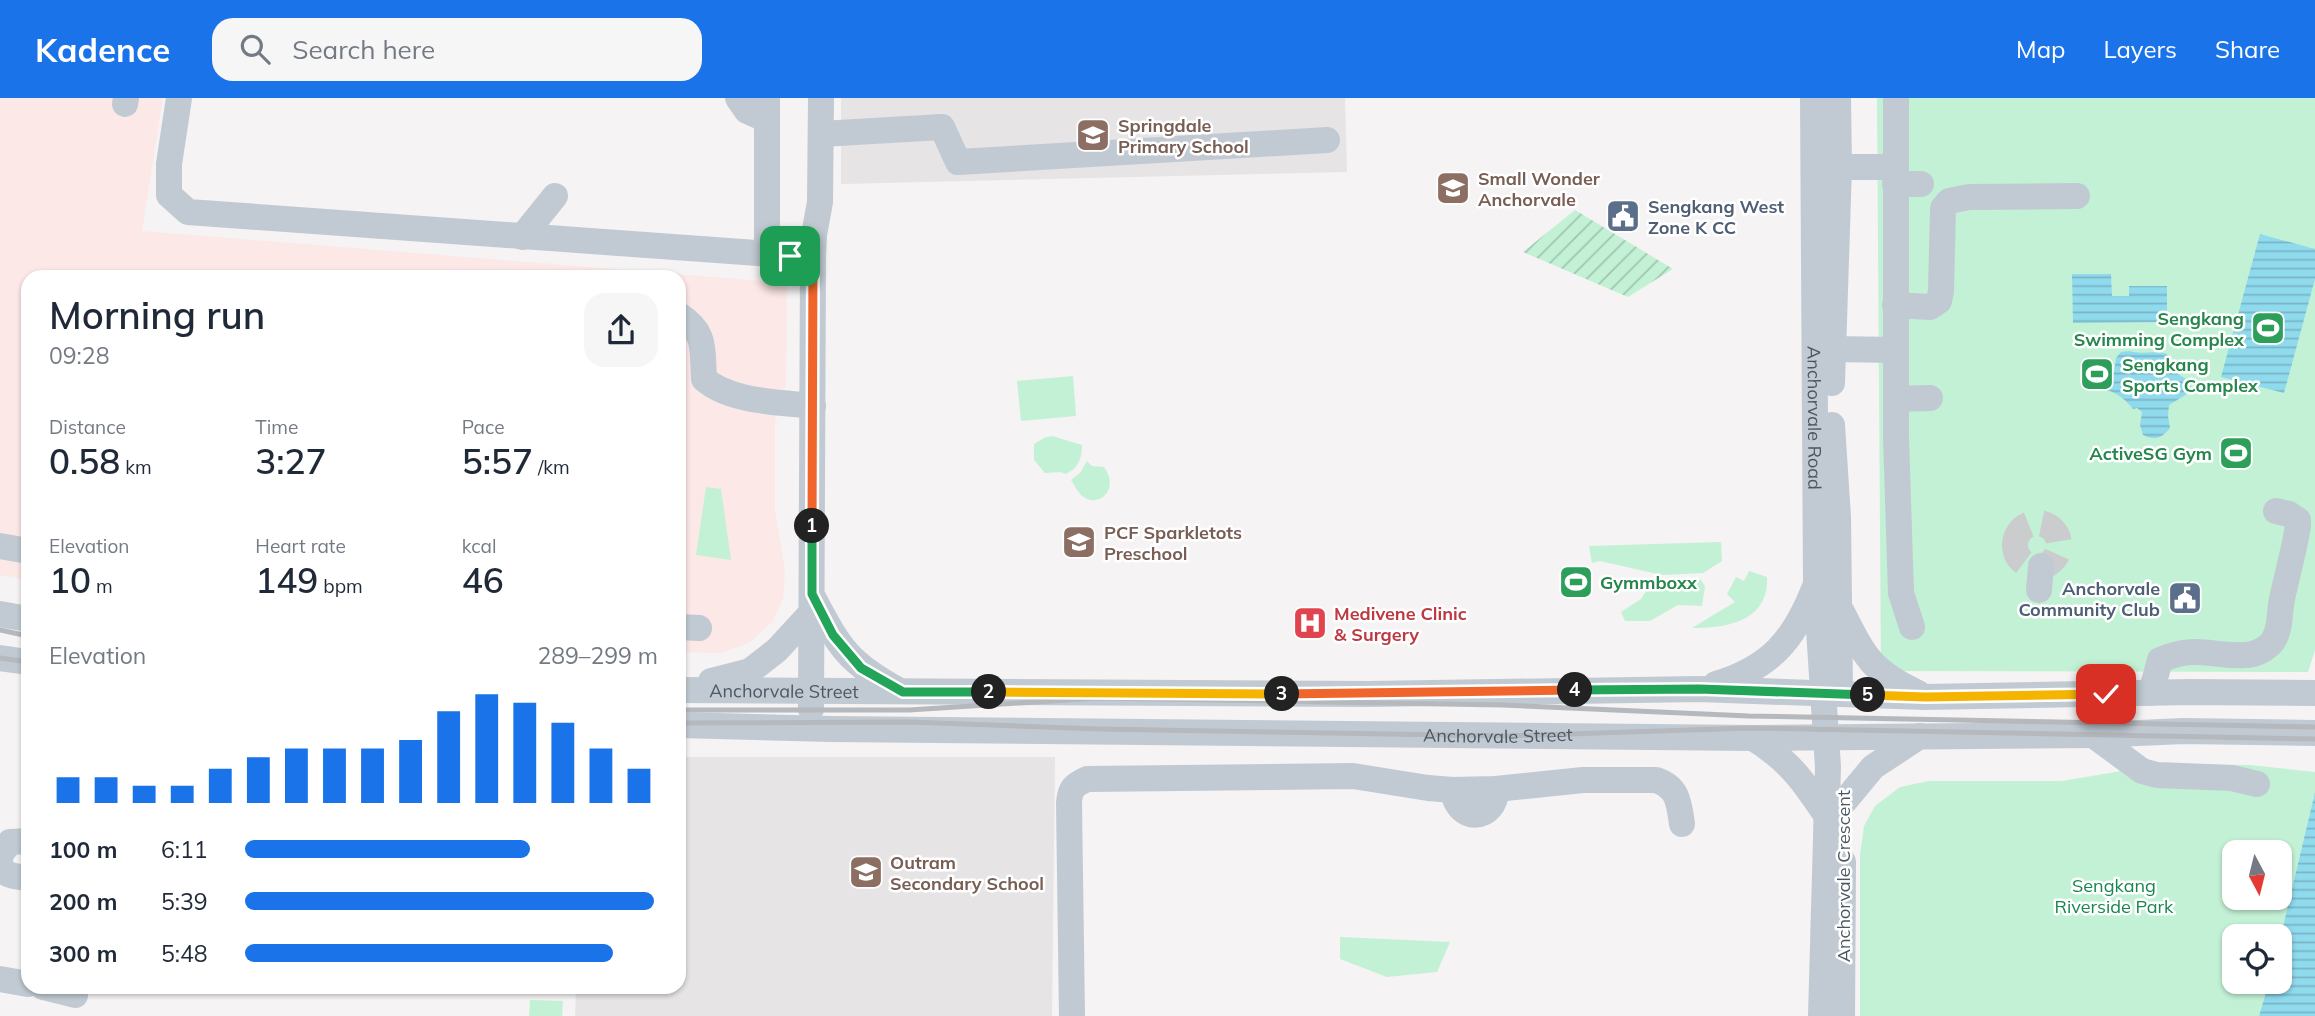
<!DOCTYPE html>
<meta charset="utf-8">
<style>
body{margin:0;font-family:Mulish,sans-serif;background:#f6f6f7;color:#1f2937;height:100vh;display:flex;flex-direction:column;font-size:26px;white-space:nowrap}
*{box-sizing:border-box;margin:0}
p{font-size:23px;color:#747a83}
.icon{flex:none;width:38px;height:38px;fill:none;stroke:currentColor;stroke-width:2;stroke-linecap:round;stroke-linejoin:round}
.map{position:relative;flex:1;overflow:hidden}
.side{position:absolute;left:21px;top:172px;width:665px;height:724px;display:flex;flex-direction:column;background:#fff;border-radius:21px;box-shadow:0 2px 5px #0004}
.side>*{flex:none}
.needle{width:46px;rotate:173deg}
.controls{position:absolute;left:2222px;top:742px;display:grid;gap:14px}
.controls a{display:grid;place-items:center;width:70px;height:70px;border-radius:14px;background:#fff;box-shadow:0 2px 5px #0004;font-size:35px}
.pin{position:absolute;display:grid;place-items:center;width:60px;height:60px;color:#fff;margin:-30px;border-radius:14px;box-shadow:0 4px 10px #0006}
.km{position:absolute;width:35px;height:35px;margin:-18px;border-radius:50%;background:#222;color:#fff;font-size:19px;line-height:35px;text-align:center}
.round{display:grid;place-items:center;flex:none;width:74px;height:74px;border-radius:21px;background:#f6f6f7}
.overview{display:flex;align-items:center;justify-content:space-between;height:119px;padding:0 28px}
h1{font-size:38px;font-weight:600;line-height:52px}
.stats{display:grid;grid-template-columns:repeat(3,1fr);gap:10px;height:119px;padding:7px 28px}
.stats div{display:grid;align-content:center}
.stats b{font-size:35px;font-weight:600}
.stats small{font-size:19px;font-weight:400}
.stats p{font-size:19px}
.chart{height:196px;padding:14px 28px}
.chart p{display:flex;justify-content:space-between}
.chart svg{width:100%;height:126px;margin-top:7px;stroke:#1a73e8;stroke-width:6}
ul{padding:0 28px;list-style:none;font-size:23px}
li{display:grid;grid-template-columns:112px 84px 1fr;align-items:center;height:52px}
li i{height:18px;border-radius:9px;background:#1a73e8}
header{display:flex;align-items:center;gap:42px;box-sizing:border-box;height:98px;padding:0 35px;background:#1a73e8;color:#fff}
header strong{font-size:33px}
nav{display:flex;gap:38px;margin-inline-start:auto;font-size:24px}
.search{width:490px;height:63px;background:#f6f6f7;display:flex;align-items:center;gap:18px;box-sizing:border-box;padding:0 24px;border-radius:21px;color:#747a83;font-size:26px}
.map>svg:first-child{display:block}
</style>
<header>
<strong>Kadence</strong>
<div class="search"><svg class="icon" aria-label="search" viewBox="0 0 24 24"><circle cx="10" cy="10" r="6"/><path d="M15 15l6 6"/></svg>Search here</div>
<nav><a>Map</a><a>Layers</a><a>Share</a></nav>
</header>
<div class="map">
<svg width="2315" height="918" viewBox="0 0 2315 918">
<defs>
<pattern id="garden-furrows" width="10" height="10" patternUnits="userSpaceOnUse" patternTransform="scale(1.75)"><rect width="10" height="10" fill="#c3f1d5"/><path d="M-1 1l2-2M0 10L10 0M9 11l2-2" fill="none" stroke="#a0c6b0"/></pattern>
<pattern id="water-rules" width="6" height="5" patternUnits="userSpaceOnUse" patternTransform="scale(1.75)"><rect width="6" height="5" fill="#90daee"/><path d="M0 2.5h6" fill="none" stroke="#78b4c4"/></pattern>
</defs>
<rect width="100%" height="100%" fill="#f5f3f3"/>
<path fill="#e6e4e5" d="M 841,0 L 1345,0 L 1347,74 L 841,86 Z
M 679,659 L 1055,659 L 1052,918 L 575,918 L 576,889 L 679,889 Z"/>
<path fill="#fce8e6" d="M 0,0 L 163,0 L 142,133 L 787,185 L 786,286 L 775,322 L 775,413 L 785,473 L 783,501 L 772,524 L 749,545 L 720,555 L 679,554 L 679,178 L 28,178 L 28,482 L 0,477 Z"/>
<path fill="#c3f1d5" fill-rule="evenodd" d="M 1877,0 L 2315,0 L 2315,552 L 2308,574 L 1881,573 Z
M 1073,278 L 1076,318 L 1021,323 L 1017,283 Z
M 1052,338 L 1082,347 C 1082,361 1078,370 1066,376 L 1060,374 L 1045,375 L 1034,362 L 1034,346 L 1044,340 Z
M 1087,363 L 1092,368 L 1104,369 C 1121,392 1097,412 1081,397 C 1077,393 1074,386 1071,382 L 1080,375 Z
M 706,389 L 721,391 L 731,462 L 696,457 Z
M 1721,444 L 1722,463 L 1703,475 L 1662,477 L 1600,463 L 1592,465 L 1589,448 Z
M 1749,473 L 1767,479 C 1769,524 1726,530 1692,530 L 1735,504 L 1727,496 L 1736,479 L 1744,483 Z
M 1696,480 L 1701,482 L 1705,488 L 1702,508 L 1678,507 L 1650,523 L 1625,523 L 1621,514 L 1641,501 L 1653,482 Z
M 2163,666 L 2250,667 L 2315,674 L 2315,694 L 2280,841 L 2280,838 L 2235,838 L 2235,884 L 2269,884 L 2259,918 L 1860,918 L 1860,757 L 1864,728 L 1875,708 L 1900,689 L 1929,683 L 2062,683 ZM 2235,754 L 2280,754 L 2280,800 L 2235,800 Z
M 1340,839 L 1450,844 L 1437,874 L 1387,879 L 1340,861 Z
M 530,902 L 563,903 L 562,918 L 529,918 Z"/>
<path fill="url(#garden-furrows)" d="M 1575,112 L 1673,171 L 1628,199 L 1523,154 Z"/>
<path fill="url(#water-rules)" d="M 2260,136 L 2315,151 L 2315,181 L 2284,295 L 2221,279 Z
M 2072,176 L 2111,176 L 2112,198 L 2129,198 L 2129,188 L 2167,188 L 2167,224 L 2073,225 Z
M 2129,253 C 2142,257 2154,252 2167,256 L 2171,264 L 2170,271 L 2189,283 L 2191,289 L 2187,296 L 2169,307 L 2168,318 L 2170,330 C 2162,340 2155,343 2143,337 L 2140,327 L 2142,314 L 2137,310 L 2133,311 C 2123,298 2112,292 2097,290 L 2097,278 L 2105,274 L 2114,274 L 2116,260 L 2121,254 Z
M 2315,694 L 2315,918 L 2259,918 L 2269,884 L 2280,884 L 2280,841 Z"/>
<g fill="none" stroke-linecap="round" stroke-linejoin="round">
<path stroke="#caccce" stroke-width="26" stroke-dasharray="26 13" stroke-linecap="butt" d="M2015 447a22 22 0 1 1 44 0a22 22 0 1 1-44 0Z"/>
<g stroke="#c1cad2" stroke-width="26">
<path d="M 179,0 L 169,66 L 169,97 L 188,114 L 813,159"/>
<path d="M 738,0 L 747,13 L 767,22"/>
<path id="s1" d="M 1813,0 L 1816,486 L 1828,669 L 1821,918"/>
<path d="M 1896,0 L 1896,339 L 1901,495 L 1912,529"/>
<path d="M 125,6 L 126,0"/>
<path d="M 821,36 L 942,29 L 958,64 L 1327,42"/>
<path d="M 1839,69 L 1894,69"/>
<path d="M 1895,86 L 1921,86"/>
<path d="M 522,139 L 555,98"/>
<path d="M 767,157 L 767,0"/>
<path d="M 1895,207 L 1930,209 L 1939,203 L 1941,193 L 1943,110 L 1949,103 L 1969,99 L 2077,98"/>
<path d="M 679,217 C 707,235 702,251 704,281 C 730,304 779,304 813,308"/>
<path d="M 1833,251 L 1896,252"/>
<path d="M 1832,285 L 1839,69 L 1838,0"/>
<path d="M 1896,301 L 1930,300"/>
<path d="M 1832,327 L 1838,419 L 1840,593"/>
<path d="M 0,448 L 28,453"/>
<path d="M 2039,492 L 2041,468"/>
<path d="M 814,501 C 840,551 850,566 900,593"/>
<path d="M 1842,514 C 1865,559 1871,573 1918,595"/>
<path d="M 0,516 L 28,521"/>
<path d="M 679,529 L 699,530"/>
<path d="M 0,560 L 28,564"/>
<path d="M 711,583 L 750,573 L 777,552 L 812,514"/>
<path d="M 1716,586 C 1770,570 1794,542 1814,491"/>
<path id="s2" d="M 679,592 L 1369,596 L 1699,591 L 1925,599 L 2190,594 L 2315,595"/>
<path d="M 2151,595 L 2160,562 C 2197,546 2210,559 2245,557 C 2255,557 2267,551 2273,543 C 2281,531 2279,515 2282,501 C 2287,477 2294,453 2298,428 L 2298,422 L 2289,416 L 2276,413"/>
<path d="M 811,611 L 813,159 L 814,137 L 820,104 L 821,0"/>
<path d="M 679,627 L 831,631 L 1753,640 L 2093,637 L 2184,633 L 2315,635"/>
<path d="M 2093,637 L 2142,673 L 2157,677 L 2232,680 L 2257,686"/>
<path d="M 1753,640 C 1790,663 1804,684 1828,720"/>
<path d="M 1453,692 C 1457,726 1496,724 1496,691"/>
<path d="M 1844,704 L 1873,669 L 1920,638"/>
<path d="M 0,757 L 10,744 L 28,743"/>
<path d="M 0,763 C 1,779 15,778 28,780"/>
<path d="M 0,881 L 28,886"/>
<path d="M 43,889 L 75,897"/>
<path d="M 1072,918 L 1069,705 C 1070,690 1074,687 1087,681 L 1353,678 L 1428,690 L 1453,692 L 1496,691 L 1583,682 L 1656,682 C 1678,689 1679,705 1682,726"/>
<path d="M 1842,918 L 1843,764"/>
</g>
<g stroke="#b5b8bd" stroke-width="5">
<path d="M 0,532 L 28,538"/>
<path d="M 0,560 L 28,564"/>
<path d="M 679,612 L 909,612 L 1098,600 L 1502,607 L 1749,618 L 2315,629"/>
<path id="s3" d="M 679,625 L 910,624 L 1099,631 L 1506,638 L 1749,630 L 2315,641"/>
</g>
</g>
<g fill="none" stroke-linecap="round" stroke-linejoin="round">
<g stroke="#fff" stroke-width="14">
<path id="split-1" d="M 790,158 L 813,159 L 812,428"/>
</g>
<g stroke="#fff" stroke-width="14">
<path id="split-2" d="M 812,428 L 812,496 L 833,537 L 861,570 L 903,594 L 989,594"/>
</g>
<g stroke="#fff" stroke-width="14">
<path id="split-3" d="M 989,594 L 1282,596"/>
</g>
<g stroke="#fff" stroke-width="14">
<path id="split-4" d="M 1282,596 L 1575,592"/>
</g>
<g stroke="#fff" stroke-width="14">
<path id="split-5" d="M 1575,592 L 1699,591 L 1868,597"/>
</g>
<g stroke="#fff" stroke-width="14">
<path id="split-6" d="M 1868,597 L 1925,599 L 2106,596"/>
</g>
<use href="#split-1" stroke="#f0652b" stroke-width="9"/>
<use href="#split-2" stroke="#22a559" stroke-width="9"/>
<use href="#split-3" stroke="#f5b400" stroke-width="9"/>
<use href="#split-4" stroke="#f0652b" stroke-width="9"/>
<use href="#split-5" stroke="#22a559" stroke-width="9"/>
<use href="#split-6" stroke="#f5b400" stroke-width="9"/>
</g>
<defs>
<g id="school-square" transform="scale(1.75)"><rect x="-9" y="-9" width="18" height="18" rx="4" fill="#8d6e63" stroke="#fff"/><path d="M0-5L7-2L0 1L-7-2ZM-4 1L0 2.5L4 1V4Q0 6-4 4Z" fill="#fff"/></g>
<g id="civic-square" transform="scale(1.75)"><rect x="-9" y="-9" width="18" height="18" rx="4" fill="#5c6f8a" stroke="#fff"/><path d="M-.6-6.5H3V-4.5H.6V-3L4-1V1h2V6H-6V1h2V-1L-.6-3ZM-1.2 2.5V6h2.4V2.5Z" fill="#fff"/></g>
<g id="stadium-square" transform="scale(1.75)"><rect x="-9" y="-9" width="18" height="18" rx="4" fill="#2e9e5b" stroke="#fff"/><path d="M0-5a6.5 5 0 1 0 0 10a6.5 5 0 1 0 0-10ZM-3.5-1.8h7v3.6h-7Z" fill="#fff"/></g>
<g id="hospital-square" transform="scale(1.75)"><rect x="-9" y="-9" width="18" height="18" rx="4" fill="#e0444e" stroke="#fff"/><path d="M-5-5h3v3.5h4V-5h3V5h-3V1.5h-4V5h-3Z" fill="#fff"/></g>
</defs>
<g fill-rule="evenodd">
<use href="#school-square" x="1093" y="37"/>
<use href="#school-square" x="1453" y="90"/>
<use href="#civic-square" x="1623" y="118"/>
<use href="#stadium-square" x="2268" y="230"/>
<use href="#stadium-square" x="2097" y="276"/>
<use href="#stadium-square" x="2236" y="355"/>
<use href="#school-square" x="1079" y="444"/>
<use href="#stadium-square" x="1576" y="484"/>
<use href="#civic-square" x="2185" y="500"/>
<use href="#hospital-square" x="1310" y="525"/>
<use href="#school-square" x="866" y="774"/>
</g>
<g text-anchor="middle" dominant-baseline="central" stroke-width="5" stroke-linejoin="round" paint-order="stroke">
<g font-size="18" font-weight="bold" fill="#785e54" stroke="#fff" text-anchor="start">
<text x="1118" y="27">Springdale<tspan x="1118" dy="21">Primary School</tspan></text>
<text x="1478" y="80">Small Wonder<tspan x="1478" dy="21">Anchorvale</tspan></text>
<text x="1104" y="434">PCF Sparkletots<tspan x="1104" dy="21">Preschool</tspan></text>
<text x="890" y="764">Outram<tspan x="890" dy="21">Secondary School</tspan></text>
</g>
<g font-size="18" font-weight="bold" fill="#4e5e75" stroke="#fff" text-anchor="start">
<text x="1648" y="108">Sengkang West<tspan x="1648" dy="21">Zone K CC</tspan></text>
<text x="2160" y="490" text-anchor="end">Anchorvale<tspan x="2160" dy="21">Community Club</tspan></text>
</g>
<g font-size="18" font-weight="bold" fill="#27864d" stroke="#fff" text-anchor="end">
<text x="2244" y="220">Sengkang<tspan x="2244" dy="21">Swimming Complex</tspan></text>
<text x="2122" y="266" text-anchor="start">Sengkang<tspan x="2122" dy="21">Sports Complex</tspan></text>
<text x="2212" y="355">ActiveSG Gym</text>
<text x="1600" y="484" text-anchor="start">Gymmboxx</text>
</g>
<g font-size="18" fill="#4a5661" stroke="#fff">
<text stroke="none"><textPath href="#s1" startOffset="320">Anchorvale Road</textPath></text>
<text stroke="none"><textPath href="#s2" startOffset="105">Anchorvale Street</textPath></text>
<text stroke="none"><textPath href="#s3" startOffset="819">Anchorvale Street</textPath></text>
<text transform="translate(1843 778) rotate(-90)">Anchorvale Crescent</text>
</g>
<g font-size="18" font-weight="bold" fill="#be3a42" stroke="#fff" text-anchor="start">
<text x="1334" y="515">Medivene Clinic<tspan x="1334" dy="21">&amp; Surgery</tspan></text>
</g>
<g font-size="18" fill="#17864f" stroke="#fff">
<text x="2114" y="787">Sengkang<tspan x="2114" dy="21">Riverside Park</tspan></text>
</g>
</g>
</svg>
<div class="controls">
<a><svg class="needle" viewBox="-14 -14 28 28"><path d="M0-13l5 13h-10z" fill="#e53935"/><path d="M0 13l5-13h-10z" fill="#747a83"/></svg></a>
<a><svg class="icon" aria-label="locate" viewBox="0 0 24 24"><circle cx="12" cy="12" r="6"/><path d="M12 2v4M12 18v4M2 12h4M18 12h4"/></svg></a>
</div>
<div class="pin" style="left:790px;top:158px;background:#1e9e55"><svg class="icon" aria-label="arrive" viewBox="0 0 24 24"><path d="M6 21V4h12l-3 4 3 4H6"/></svg></div>
<div class="pin" style="left:2106px;top:596px;background:#d93025"><svg class="icon" aria-label="check" viewBox="0 0 24 24"><path d="M5 12l5 5 9-10"/></svg></div>
<b class="km" style="left:812px;top:428px">1</b>
<b class="km" style="left:989px;top:594px">2</b>
<b class="km" style="left:1282px;top:596px">3</b>
<b class="km" style="left:1575px;top:592px">4</b>
<b class="km" style="left:1868px;top:597px">5</b>
<section class="side">
<div class="overview"><div><h1>Morning run</h1><p>09:28</p></div><a class="round"><svg class="icon" aria-label="share" viewBox="0 0 24 24"><path d="M12 15V3M7 8l5-5 5 5M5 13v7h14v-7"/></svg></a></div>
<div class="stats">
<div><p>Distance</p><b>0.58<small> km</small></b></div>
<div><p>Time</p><b>3:27</b></div>
<div><p>Pace</p><b>5:57<small> /km</small></b></div>
</div>
<div class="stats">
<div><p>Elevation</p><b>10<small> m</small></b></div>
<div><p>Heart rate</p><b>149<small> bpm</small></b></div>
<div><p>kcal</p><b>46</b></div>
</div>
<div class="chart"><p><span>Elevation</span>289–299 m</p>
<svg viewBox="0 0 160 44" preserveAspectRatio="none"><path d="M5 44V35M15 44V35M25 44V38M35 44V38M45 44V32M55 44V28M65 44V25M75 44V25M85 44V25M95 44V22M105 44V12M115 44V6M125 44V9M135 44V16M145 44V25M155 44V32"/></svg>
</div>
<ul>
<li><b>100 m</b>6:11<i style="width:69%"></i></li>
<li><b>200 m</b>5:39<i style="width:99%"></i></li>
<li><b>300 m</b>5:48<i style="width:89%"></i></li>
</ul>
</section>
</div>
